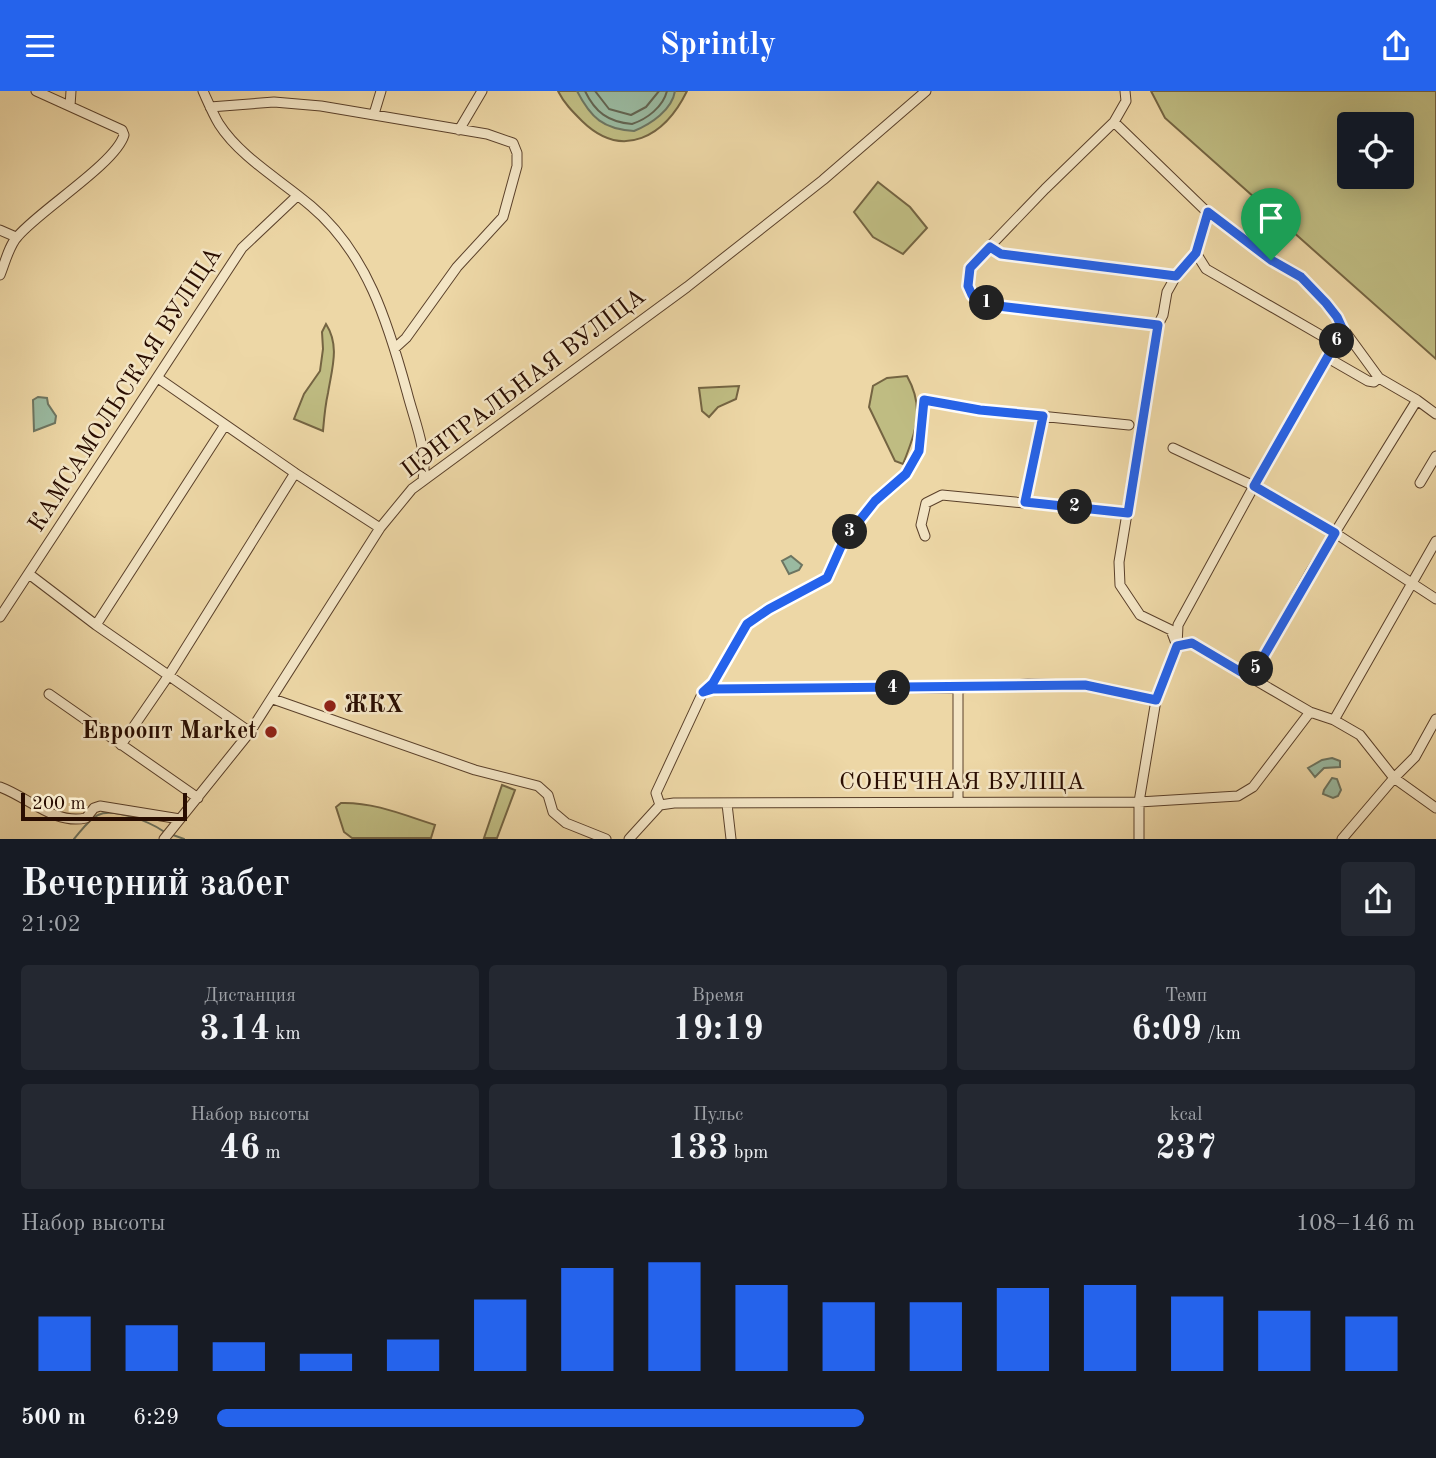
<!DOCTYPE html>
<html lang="ru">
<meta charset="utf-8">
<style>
body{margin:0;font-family:"Old Standard TT",serif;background:#242831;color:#f1f3f6;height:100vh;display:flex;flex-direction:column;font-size:26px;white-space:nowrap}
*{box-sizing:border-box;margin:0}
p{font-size:23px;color:#9ea1a6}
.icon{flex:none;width:38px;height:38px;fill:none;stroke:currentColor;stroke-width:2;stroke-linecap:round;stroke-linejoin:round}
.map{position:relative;height:748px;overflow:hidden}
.sheet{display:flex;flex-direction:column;background:#171b24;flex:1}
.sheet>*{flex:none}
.fabs{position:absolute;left:1337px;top:21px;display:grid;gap:14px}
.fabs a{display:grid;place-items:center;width:77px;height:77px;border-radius:7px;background:#171b24;box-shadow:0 7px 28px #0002;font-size:35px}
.scale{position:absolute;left:21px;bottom:18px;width:166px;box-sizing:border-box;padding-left:7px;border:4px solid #290d01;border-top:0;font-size:19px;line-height:24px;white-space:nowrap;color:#290d01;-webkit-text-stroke:5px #f3e5c5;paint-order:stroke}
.pin{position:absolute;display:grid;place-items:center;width:60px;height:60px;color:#fff;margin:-72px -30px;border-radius:50% 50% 50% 0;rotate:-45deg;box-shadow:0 0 7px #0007}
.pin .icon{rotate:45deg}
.km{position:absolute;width:35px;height:35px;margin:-18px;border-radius:50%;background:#222;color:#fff;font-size:19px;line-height:35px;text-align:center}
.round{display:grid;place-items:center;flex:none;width:74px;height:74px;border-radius:7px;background:#242831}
.summary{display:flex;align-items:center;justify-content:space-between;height:119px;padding:0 21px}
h1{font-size:38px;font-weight:700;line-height:52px}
.figures{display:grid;grid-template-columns:repeat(3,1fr);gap:10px;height:119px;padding:7px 21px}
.figures div{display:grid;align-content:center;border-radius:7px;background:#242831;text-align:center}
.figures b{font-size:35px;font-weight:700}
.figures small{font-size:19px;font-weight:400}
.figures p{font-size:19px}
.chart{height:196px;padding:14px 21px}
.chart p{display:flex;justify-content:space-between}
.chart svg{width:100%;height:126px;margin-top:7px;stroke:#2563eb;stroke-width:6}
ul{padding:0 21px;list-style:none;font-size:23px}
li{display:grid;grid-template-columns:112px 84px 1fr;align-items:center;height:52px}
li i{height:18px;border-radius:9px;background:#2563eb}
header{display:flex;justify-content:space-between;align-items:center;height:91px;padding:0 21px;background:#2563eb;color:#fff;font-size:32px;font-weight:700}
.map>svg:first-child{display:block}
</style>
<header><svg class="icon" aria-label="menu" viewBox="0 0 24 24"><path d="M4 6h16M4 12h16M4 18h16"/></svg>Sprintly<svg class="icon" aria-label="share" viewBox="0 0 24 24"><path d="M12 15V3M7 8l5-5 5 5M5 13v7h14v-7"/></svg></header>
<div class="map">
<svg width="1436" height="748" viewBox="0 0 1436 748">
<rect width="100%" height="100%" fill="#edd7a6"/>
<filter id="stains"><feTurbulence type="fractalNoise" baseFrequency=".00286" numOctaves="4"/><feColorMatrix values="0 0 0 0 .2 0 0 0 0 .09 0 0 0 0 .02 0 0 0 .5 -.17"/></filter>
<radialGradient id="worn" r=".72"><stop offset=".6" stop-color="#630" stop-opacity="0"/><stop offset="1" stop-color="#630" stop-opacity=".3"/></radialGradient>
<path fill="#bfbc82" stroke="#746442" stroke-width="2" fill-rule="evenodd" d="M 558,0 L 687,0 C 665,45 623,70 582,30 C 572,20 564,12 558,0 Z
M 1151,0 L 1436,0 L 1436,268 L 1165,27 ZM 1349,33 L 1402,33 L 1402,86 L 1349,86 Z
M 878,91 L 910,116 L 927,137 L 903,163 L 873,146 L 854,121 Z
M 326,233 C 340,255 332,277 328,302 C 325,315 324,328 323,340 L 294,328 L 304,303 L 320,280 L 323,258 L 322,241 Z
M 907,285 C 925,317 916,341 903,373 L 895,370 L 869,316 L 873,295 L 887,287 Z
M 739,295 L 736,308 L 718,316 L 709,326 L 702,320 L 699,297 Z
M 502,694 L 515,699 L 497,747 L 484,747 Z
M 341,712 C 374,711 404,724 435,734 L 431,747 L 352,747 L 344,741 L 336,716 Z"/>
<path fill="#9abaa1" stroke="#6d7561" stroke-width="2" d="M 577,0 L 675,0 C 672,19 651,33 634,40 C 603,38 591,27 577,0 Z
M 38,306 L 47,307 L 48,313 L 56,325 L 55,332 L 34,340 L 33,309 Z
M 791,465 L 802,474 L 799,479 L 789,483 L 782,470 Z
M 1332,667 L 1340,670 L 1340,676 L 1324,677 L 1315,686 L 1308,677 L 1322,669 Z
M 1332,687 L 1337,688 L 1341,699 L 1338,705 L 1333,707 L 1323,703 L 1324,699 Z"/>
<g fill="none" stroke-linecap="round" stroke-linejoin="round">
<path stroke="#626451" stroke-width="2" d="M 585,0 C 595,21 608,31 632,33 C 647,28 663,16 667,0
M 595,0 L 609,18 L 631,24 L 646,16 L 659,0"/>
<path stroke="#6d7561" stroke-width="2" d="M 173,744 L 184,748
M 74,748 C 81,740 89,728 98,724 C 113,716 150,731 163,740"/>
<g stroke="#5a402a" stroke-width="11">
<path id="minor" d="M 203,0 C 208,11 213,23 219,33 C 240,66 282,90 311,115 C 367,162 388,232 407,301 C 414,329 428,360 423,389
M 1125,0 L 1126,10 L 1114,31 L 1045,98 L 969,177 L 968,195 L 972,204 L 980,211 L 998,215 L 1158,234
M 70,15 L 71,0
M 210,16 L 274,11 L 321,15 L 487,43 L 513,52 L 517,62 L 517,75 L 503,126 L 457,176 L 406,247 L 395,257
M 374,23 L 381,0
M 1114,31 L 1207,121 L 1271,168 L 1301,186 L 1337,226 L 1344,239 L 1379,287 L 1417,309 L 1436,323
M 459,39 L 482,0
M 1207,121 L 1196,162 L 1176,185 L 1167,201 L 1163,224 L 1158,234 L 1119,471 L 1120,494 L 1140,524 L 1171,539 L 1177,555 L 1192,552 L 1310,621 L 1334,629 L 1360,644 L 1394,687 L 1436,717
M 0,139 L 16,146
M 990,156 L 1001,163 L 1176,185
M 1196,162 L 1206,178 L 1336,253
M 0,184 C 5,172 9,154 18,145 C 40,119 116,72 124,44 L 122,39 L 36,0
M 1328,267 L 1368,290 L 1374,291 L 1379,287
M 158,287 L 295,382 L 380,437
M 1173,357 L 1254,395 L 1335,442 L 1436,508
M 1420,392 L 1436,365
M 1025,411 L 1043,325
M 925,445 L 921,434 L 926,412 L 942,404 L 1128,422
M 29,483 L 96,534 L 250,641
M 0,526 L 242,157 L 297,105
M 96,534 L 225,334
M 1251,587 L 1310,482 L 1417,309
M 704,600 L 713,598 L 958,597 L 1028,593 L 1085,594 L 1156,609
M 49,603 L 198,707
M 273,608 L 475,679 L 538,695 L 548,704 L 553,721 L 566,732 L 606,748
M 1334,629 L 1436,450
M 121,654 L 169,584 L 295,382
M 0,696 C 28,706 54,734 86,727 L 94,717 L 100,715 L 180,728
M 958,710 L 958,597
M 727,713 L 731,748
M 660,714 L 656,702 L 703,601 L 713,592 L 747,533 L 769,518 L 827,487 L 844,448 L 875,410 L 906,383 L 919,360 L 924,309 L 980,319 L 1129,334
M 164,748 L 250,641 L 380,437 L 412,398 L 687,196 L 823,89 L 926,0
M 629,748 L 660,714 L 674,712 L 1139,711 L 1238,705 L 1253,696 L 1310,621
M 1139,748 L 1139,711 L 1156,609 L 1177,555 L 1178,534 L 1254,395 L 1344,239
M 1342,748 L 1394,687 L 1415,666 L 1436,628"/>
</g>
<use href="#minor" stroke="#f3e5c5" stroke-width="9"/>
</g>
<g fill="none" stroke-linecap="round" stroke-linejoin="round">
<g stroke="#fff" stroke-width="14">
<path id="route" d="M 1208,121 L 1271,169 L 1301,186 L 1326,212 L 1337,226 L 1343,239 L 1254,395 L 1335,442 L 1251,587 L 1192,552 L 1177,555 L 1156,609 L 1085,594 L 713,598 L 703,601 L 713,592 L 747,533 L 769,518 L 827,487 L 844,449 L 875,410 L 906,383 L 919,360 L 924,309 L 980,319 L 1043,325 L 1025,411 L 1128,422 L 1158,234 L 998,215 L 980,211 L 972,204 L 968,195 L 970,177 L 990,156 L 1001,163 L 1176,185 L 1196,162 Z"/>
</g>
<use href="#route" stroke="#2563eb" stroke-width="9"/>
</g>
<g fill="#8f2418" stroke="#f3e5c5" stroke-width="2.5">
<circle cx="330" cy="615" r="7"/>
<circle cx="271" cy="641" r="7"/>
</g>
<g text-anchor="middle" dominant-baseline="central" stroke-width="5" stroke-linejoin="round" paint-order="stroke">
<g font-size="24" fill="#290d01" stroke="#f3e5c5">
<text transform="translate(524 293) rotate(-37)">ЦЭНТРАЛЬНАЯ ВУЛІЦА</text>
<text transform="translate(126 299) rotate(-57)">КАМСАМОЛЬСКАЯ ВУЛІЦА</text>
<text x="962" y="692">СОНЕЧНАЯ ВУЛІЦА</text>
</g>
<g font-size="24" font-weight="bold" fill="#290d01" stroke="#f3e5c5" text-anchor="start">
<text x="344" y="615">ЖКХ</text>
<text x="257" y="641" text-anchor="end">Евроопт Market</text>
</g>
</g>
<rect width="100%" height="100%" filter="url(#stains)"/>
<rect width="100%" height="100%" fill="url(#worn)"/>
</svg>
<div class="fabs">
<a><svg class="icon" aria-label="locate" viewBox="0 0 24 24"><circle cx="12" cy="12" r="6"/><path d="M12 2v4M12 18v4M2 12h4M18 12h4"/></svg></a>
</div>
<div class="scale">200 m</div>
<div class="pin" style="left:1271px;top:169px;background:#1e9e55"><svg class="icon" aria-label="arrive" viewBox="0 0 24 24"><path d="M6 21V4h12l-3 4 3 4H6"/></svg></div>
<b class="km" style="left:987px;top:212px">1</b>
<b class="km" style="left:1075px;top:416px">2</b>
<b class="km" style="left:850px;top:441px">3</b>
<b class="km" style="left:893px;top:597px">4</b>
<b class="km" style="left:1256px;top:578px">5</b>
<b class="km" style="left:1337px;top:250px">6</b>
</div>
<section class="sheet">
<div class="summary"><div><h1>Вечерний забег</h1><p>21:02</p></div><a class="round"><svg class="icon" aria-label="share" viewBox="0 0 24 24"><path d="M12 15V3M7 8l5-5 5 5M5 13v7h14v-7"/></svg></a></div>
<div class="figures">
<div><p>Дистанция</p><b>3.14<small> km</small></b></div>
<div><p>Время</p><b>19:19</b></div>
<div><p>Темп</p><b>6:09<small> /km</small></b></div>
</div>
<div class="figures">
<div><p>Набор высоты</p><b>46<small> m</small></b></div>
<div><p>Пульс</p><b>133<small> bpm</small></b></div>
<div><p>kcal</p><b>237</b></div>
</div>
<div class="chart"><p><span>Набор высоты</span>108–146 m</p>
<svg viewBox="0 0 160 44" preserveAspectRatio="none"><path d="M5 44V25M15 44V28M25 44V34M35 44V38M45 44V33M55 44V19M65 44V8M75 44V6M85 44V14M95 44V20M105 44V20M115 44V15M125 44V14M135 44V18M145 44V23M155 44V25"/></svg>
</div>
<ul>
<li><b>500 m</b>6:29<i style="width:54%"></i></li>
</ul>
</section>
